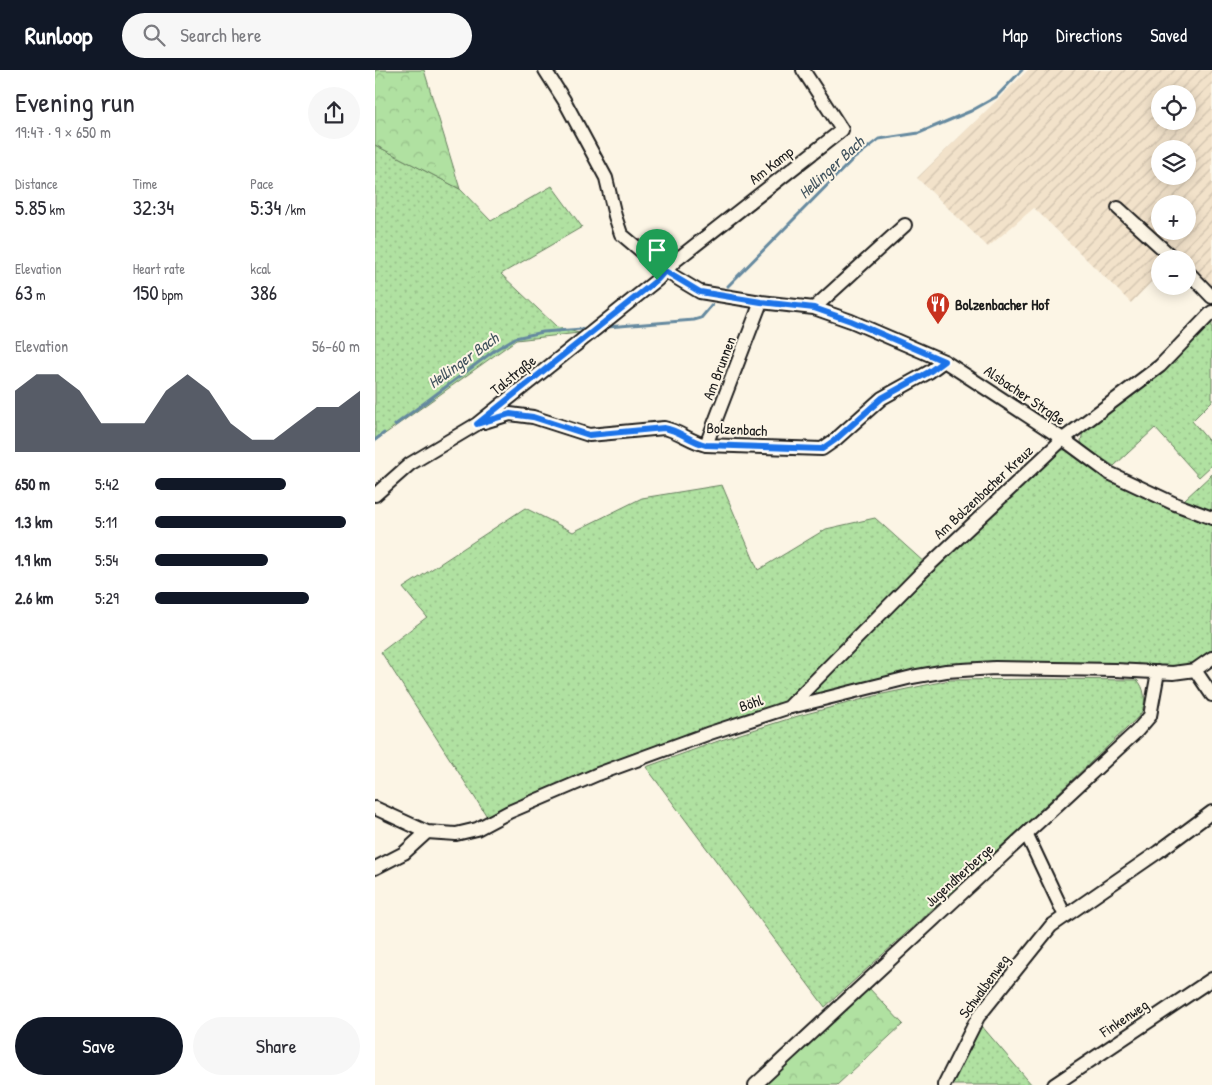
<!DOCTYPE html>
<meta charset="utf-8">
<style>
body{margin:0;font-family:"Patrick Hand",sans-serif;background:#f7f7f7;color:#2b2b33;height:100vh;display:flex;flex-direction:column;font-size:19px;white-space:nowrap}
*{box-sizing:border-box;margin:0}
p{font-size:16px;color:#7c7c81}
.icon{flex:none;width:28px;height:28px;fill:none;stroke:currentColor;stroke-width:2;stroke-linecap:round;stroke-linejoin:round}
.map{position:relative;flex:1;overflow:hidden}
.side{display:flex;flex-direction:column;background:#fff;width:375px}
.side>*{flex:none}
.controls{position:absolute;left:776px;top:15px;display:grid;gap:10px}
.controls a{display:grid;place-items:center;width:45px;height:45px;border-radius:50%;background:#fff;box-shadow:0 2px 12px #0003;font-size:25px}
.pin{position:absolute;display:grid;place-items:center;width:42px;height:42px;color:#fff;margin:-51px -21px;border-radius:50% 50% 50% 0;rotate:-45deg;box-shadow:0 0 5px #0007}
.pin .icon{rotate:45deg}
.round{display:grid;place-items:center;flex:none;width:52px;height:52px;border-radius:26px;background:#f7f7f7}
.headline{display:flex;align-items:center;justify-content:space-between;height:85px;padding:0 15px}
h1{font-size:28px;font-weight:600;line-height:38px}
.stats{display:grid;grid-template-columns:repeat(3,1fr);gap:8px;height:85px;padding:5px 15px}
.stats div{display:grid;align-content:center}
.stats b{font-size:21px;font-weight:600}
.stats small{font-size:14px;font-weight:400}
.stats p{font-size:14px}
.chart{height:140px;padding:10px 15px}
.chart p{display:flex;justify-content:space-between}
.chart svg{width:100%;height:90px;margin-top:5px;fill:#111827;opacity:.7}
.cta{display:flex;gap:10px;margin-top:auto;padding:10px 15px}
.cta a{flex:1;height:58px;border-radius:30px;background:#111827;color:#fff;font-size:20px;font-weight:600;line-height:58px;text-align:center}
.cta a+a{background:#f7f7f7;color:#2b2b33}
ul{padding:0 15px;list-style:none;font-size:16px}
li{display:grid;grid-template-columns:80px 60px 1fr;align-items:center;height:38px}
li i{height:12px;border-radius:6px;background:#111827}
header{display:flex;align-items:center;gap:30px;box-sizing:border-box;height:70px;padding:0 25px;background:#111827;color:#fff}
header strong{font-size:24px}
nav{display:flex;gap:28px;margin-inline-start:auto;font-size:18px}
.search{width:350px;height:45px;background:#f7f7f7;display:flex;align-items:center;gap:12px;box-sizing:border-box;padding:0 18px;border-radius:28px;color:#7c7c81;font-size:19px}
main{display:flex;flex:1;min-height:0}
.map>svg:first-child{display:block}
</style>
<header>
<strong>Runloop</strong>
<div class="search"><svg class="icon" aria-label="search" viewBox="0 0 24 24"><circle cx="10" cy="10" r="6"/><path d="M15 15l6 6"/></svg>Search here</div>
<nav><a>Map</a><a>Directions</a><a>Saved</a></nav>
</header>
<main>
<section class="side">
<div class="headline"><div><h1>Evening run</h1><p>19:47 · 9 × 650 m</p></div><a class="round"><svg class="icon" aria-label="share" viewBox="0 0 24 24"><path d="M12 15V3M7 8l5-5 5 5M5 13v7h14v-7"/></svg></a></div>
<div class="stats">
<div><p>Distance</p><b>5.85<small> km</small></b></div>
<div><p>Time</p><b>32:34</b></div>
<div><p>Pace</p><b>5:34<small> /km</small></b></div>
</div>
<div class="stats">
<div><p>Elevation</p><b>63<small> m</small></b></div>
<div><p>Heart rate</p><b>150<small> bpm</small></b></div>
<div><p>kcal</p><b>386</b></div>
</div>
<div class="chart"><p><span>Elevation</span>56–60 m</p>
<svg viewBox="0 0 160 44" preserveAspectRatio="none"><path d="M0 44V14L10 6L20 6L30 14L40 30L50 30L60 30L70 14L80 6L90 14L100 30L110 38L120 38L130 30L140 22L150 22L160 14V44z"/></svg>
</div>
<ul>
<li><b>650 m</b>5:42<i style="width:64%"></i></li>
<li><b>1.3 km</b>5:11<i style="width:93%"></i></li>
<li><b>1.9 km</b>5:54<i style="width:55%"></i></li>
<li><b>2.6 km</b>5:29<i style="width:75%"></i></li>
</ul>
<div class="cta"><a>Save</a><a>Share</a></div>
</section>
<div class="map">
<svg width="837" height="1015" viewBox="0 0 837 1015">
<defs>
<pattern id="industrial-furrows" width="10" height="10" patternUnits="userSpaceOnUse" patternTransform="scale(1.25)"><rect width="10" height="10" fill="#f2e2ca"/><path d="M-1 1l2-2M0 10L10 0M9 11l2-2" fill="none" stroke="#cfc1ad"/></pattern>
<pattern id="grass-dots" width="8" height="8" patternUnits="userSpaceOnUse" patternTransform="scale(1.25)"><rect width="8" height="8" fill="#b0e1a1"/><path d="M2 2h.1M6 6h.1" fill="none" stroke="#97c08a" stroke-width="1.8" stroke-linecap="round"/></pattern>
<pattern id="forest-crowns" width="20" height="18" patternUnits="userSpaceOnUse" patternTransform="scale(1.25)"><rect width="20" height="18" fill="#b0e1a1"/><path d="M2 6a3 3 0 1 1 6 0M12 15a3 3 0 1 1 6 0" fill="none" stroke="#97c08a"/></pattern>
</defs>
<rect width="100%" height="100%" fill="#fcf5e5"/>
<filter id="ink" filterUnits="userSpaceOnUse"><feTurbulence type="fractalNoise" baseFrequency=".02" numOctaves="2"/><feDisplacementMap in="SourceGraphic" scale="10" xChannelSelector="R" yChannelSelector="G"/><feConvolveMatrix kernelMatrix="1 2 1 2 8 2 1 2 1" color-interpolation-filters="sRGB"/></filter>
<g filter="url(#ink)">
<path fill="url(#industrial-furrows)" fill-rule="evenodd" d="M 653,0 L 837,0 L 837,219 L 813,196 L 812,189 L 805,189 L 802,185 L 798,189 L 785,189 L 785,203 L 756,233 L 659,138 L 613,177 L 542,108 ZM 785,24 L 812,24 L 812,51 L 785,51 ZM 785,79 L 812,79 L 812,106 L 785,106 ZM 785,134 L 812,134 L 812,161 L 785,161 Z"/>
<path fill="url(#grass-dots)" stroke="#667e5e" d="M 0,75 L 85,119 L 116,151 L 177,116 L 207,157 L 126,204 L 182,257 L 204,263 L 141,270 L 0,371 Z
M 837,253 L 837,331 L 817,351 L 837,375 L 837,395 L 824,407 L 780,358 L 739,396 L 708,376 L 706,371 L 708,361 L 731,342 L 790,300 Z
M 684,380 L 691,380 L 757,421 L 797,440 L 837,454 L 837,582 L 815,596 L 805,598 L 658,594 L 437,627 L 437,619 L 574,481 Z
M 837,404 L 837,441 L 809,430 Z
M 347,415 L 383,500 L 451,459 L 500,448 L 551,494 L 412,632 L 113,748 L 6,582 L 52,547 L 28,518 L 150,438 L 198,462 L 267,428 Z
M 670,609 L 762,610 C 770,617 772,633 766,643 C 763,648 756,653 752,658 L 641,763 L 450,937 L 271,697 L 346,670 L 423,646 L 508,624 L 575,610 Z
M 605,954 L 657,1015 L 576,1015 Z"/>
<path fill="url(#forest-crowns)" stroke="#667e5e" d="M 0,0 L 49,0 L 85,119 L 0,75 Z
M 493,917 L 528,954 L 462,1015 L 389,1015 Z"/>
<g fill="none" stroke-linecap="round" stroke-linejoin="round">
<path stroke="#65899f" stroke-width="3" d="M 353,216 L 477,90 L 504,69 L 544,63 L 596,41 L 621,27 L 647,0
M 232,257 L 319,250 L 326,248 L 337,235
M 20,355 L 120,280 L 140,268 L 168,262 L 207,259
M 0,370 L 9,363"/>
<g stroke="#1c1c1c" stroke-width="16">
<path id="street" d="M 170,0 L 189,30 L 231,108 L 240,146 L 246,164 L 290,201 L 325,222 L 386,232 L 439,238 L 476,251 L 569,291 L 688,369 L 734,403 L 800,434 L 837,448
M 743,138 L 799,189
M 812,201 L 837,227
M 439,238 L 530,155
M 109,352 L 135,344 L 158,347 L 214,365 L 289,358 C 304,361 316,372 331,375 L 447,379 L 460,370 L 507,328 L 554,302 L 569,291
M 331,375 L 386,232
M 0,425 L 35,394 L 102,354 L 282,210 L 300,191 L 467,60 L 428,0
M 820,600 L 837,625
M 414,637 L 546,503 L 688,369 L 785,296 L 837,242
M 0,738 L 52,762 L 81,764 L 102,759 L 134,742 L 223,704 L 335,663 L 412,638 L 537,607 L 571,601 L 620,598 L 740,600 L 798,603 L 820,600 L 837,588
M 652,765 L 690,846
M 0,798 L 29,783 L 52,762
M 380,1015 L 762,661 L 775,646 L 783,602
M 569,1015 L 603,947 L 676,856 L 783,782 L 837,742
M 679,1015 L 837,909"/>
</g>
<use href="#street" stroke="#fcf5e5" stroke-width="12"/>
</g>
</g>
<g fill="none" stroke-linecap="round" stroke-linejoin="round" filter="url(#ink)">
<g stroke="#fff" stroke-width="10">
<path id="route" d="M 290,201 L 325,222 L 386,232 L 439,238 L 476,251 L 569,291 L 554,302 L 507,328 L 460,370 L 447,379 L 331,375 C 316,372 304,360 289,358 L 214,365 L 158,347 L 135,344 L 102,354 L 282,210 Z"/>
</g>
<use href="#route" stroke="#1a73e8" stroke-width="6"/>
</g>
<defs>
<g id="restaurant-pin" transform="scale(1.25)"><path d="M0 17L-7.5 6A9.5 9.5 0 1 1 7.5 6Z" fill="#c8321e" stroke="#fcf5e5"/><path d="M-5-6h1v4h1v-4h1v4h1v-4h1v5L-1.5 .5V6h-2V.5L-5-1ZM5-6V6H3V1.5H1.5Q1.5-4 5-6Z" fill="#fff"/></g>
</defs>
<g fill-rule="evenodd">
<use href="#restaurant-pin" x="563" y="234"/>
</g>
<g text-anchor="middle" dominant-baseline="central" stroke-width="4" stroke-linejoin="round" paint-order="stroke">
<g font-size="15" fill="#1c1c1c" stroke="#fcf5e5">
<text transform="translate(396 95) rotate(-38)">Am Kamp</text>
<text transform="translate(344 298) rotate(-69)">Am Brunnen</text>
<text transform="translate(138 305) rotate(-39)">Talstraße</text>
<text transform="translate(650 325) rotate(34)">Alsbacher Straße</text>
<text transform="translate(362 359) rotate(3)">Bolzenbach</text>
<text transform="translate(608 422) rotate(-43)">Am Bolzenbacher Kreuz</text>
<text transform="translate(376 633) rotate(-18)">Böhl</text>
<text transform="translate(584 805) rotate(-42)">Jugendherberge</text>
<text transform="translate(609 916) rotate(-54)">Schwalbenweg</text>
<text transform="translate(749 948) rotate(-34)">Finkenweg</text>
</g>
<g font-size="15" font-weight="bold" fill="#1c1c1c" stroke="#fcf5e5" text-anchor="start">
<text x="580" y="234">Bolzenbacher Hof</text>
</g>
<g font-size="16" font-style="italic" fill="#41535e" stroke="#fcf5e5">
<text transform="translate(456 97) rotate(-43)">Hellinger Bach</text>
<text transform="translate(88 290) rotate(-36)">Hellinger Bach</text>
</g>
</g>
</svg>
<div class="controls">
<a><svg class="icon" aria-label="locate" viewBox="0 0 24 24"><circle cx="12" cy="12" r="6"/><path d="M12 2v4M12 18v4M2 12h4M18 12h4"/></svg></a>
<a><svg class="icon" aria-label="layers" viewBox="0 0 24 24"><path d="M12 4l9 5-9 5-9-5zM3 14l9 5 9-5"/></svg></a>
<a>+</a>
<a>−</a>
</div>
<div class="pin" style="left:282px;top:210px;background:#1e9e55"><svg class="icon" aria-label="arrive" viewBox="0 0 24 24"><path d="M6 21V4h12l-3 4 3 4H6"/></svg></div>
</div>
</main>
